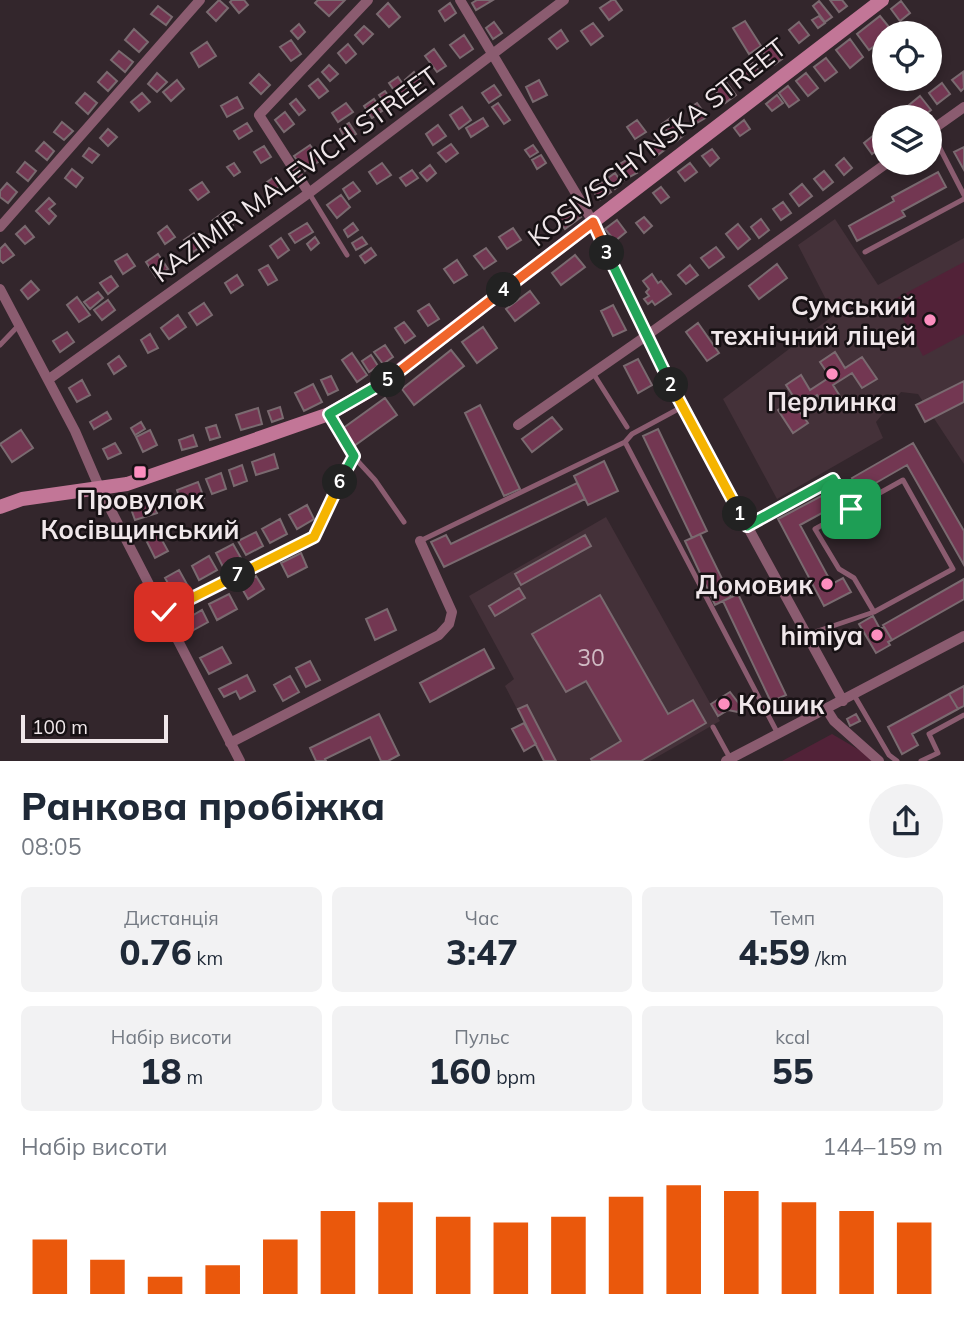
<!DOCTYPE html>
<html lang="uk">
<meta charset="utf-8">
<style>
body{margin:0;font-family:Mulish,sans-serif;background:#f2f2f3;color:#1f2937;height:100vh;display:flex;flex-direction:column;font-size:26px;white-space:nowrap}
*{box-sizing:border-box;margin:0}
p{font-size:23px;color:#747a83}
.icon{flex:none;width:38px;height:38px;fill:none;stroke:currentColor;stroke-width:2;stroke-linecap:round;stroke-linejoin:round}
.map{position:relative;height:761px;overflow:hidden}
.side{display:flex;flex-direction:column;background:#fff;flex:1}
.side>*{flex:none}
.buttons{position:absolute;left:872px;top:21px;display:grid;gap:14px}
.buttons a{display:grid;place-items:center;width:70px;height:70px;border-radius:50%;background:#fff;box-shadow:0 4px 10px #0003;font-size:35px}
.scale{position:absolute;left:21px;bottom:18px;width:147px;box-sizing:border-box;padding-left:7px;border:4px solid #f0e7ea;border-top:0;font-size:19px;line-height:24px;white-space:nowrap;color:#f0e7ea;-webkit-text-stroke:5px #171114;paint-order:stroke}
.pin{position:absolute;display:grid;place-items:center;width:60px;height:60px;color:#fff;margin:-30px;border-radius:14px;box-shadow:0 4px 10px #0006}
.km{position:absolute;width:35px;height:35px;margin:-18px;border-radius:50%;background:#222;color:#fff;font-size:19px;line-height:35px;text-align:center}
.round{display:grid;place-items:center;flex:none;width:74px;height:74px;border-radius:37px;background:#f2f2f3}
.summary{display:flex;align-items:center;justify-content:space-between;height:119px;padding:0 21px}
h1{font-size:38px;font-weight:800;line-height:52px}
.metrics{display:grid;grid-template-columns:repeat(3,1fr);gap:10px;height:119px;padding:7px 21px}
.metrics div{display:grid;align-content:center;border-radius:10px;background:#f2f2f3;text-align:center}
.metrics b{font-size:35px;font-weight:800}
.metrics small{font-size:19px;font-weight:400}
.metrics p{font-size:19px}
.chart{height:196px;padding:14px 21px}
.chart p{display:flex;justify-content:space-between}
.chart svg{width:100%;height:126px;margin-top:7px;stroke:#ea580c;stroke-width:6}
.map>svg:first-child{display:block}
</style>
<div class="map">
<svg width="964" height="761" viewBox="0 0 964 761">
<rect width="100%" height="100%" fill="#33262c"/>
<path fill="#443139" d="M 835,219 L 878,285 L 964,238 L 964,464 L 918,394 L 901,392 L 876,422 L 883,438 L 777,499 L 723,399 L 834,315 L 798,245 Z
M 606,517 L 720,721 L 650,761 L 544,761 L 505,686 L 514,679 L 469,596 Z"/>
<path fill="#522238" d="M 964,262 L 964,334 L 923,356 L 893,300 Z
M 832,734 L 878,761 L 782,761 Z"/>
<path fill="#733752" stroke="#7a6a70" stroke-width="2" d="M 219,0 L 228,8 L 216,21 L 207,12 Z
M 232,0 L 244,0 L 248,5 L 239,13 L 230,2 Z
M 318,0 L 345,0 L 329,16 L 315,3 Z
M 477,0 L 493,0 L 476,10 L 472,3 Z
M 612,0 L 615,0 L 622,10 L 609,20 L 600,8 Z
M 830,0 L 842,0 L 847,6 L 839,12 Z
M 819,1 L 832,17 L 825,22 L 813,6 Z
M 901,1 L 910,13 L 900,21 L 891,9 Z
M 388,3 L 400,17 L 389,27 L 377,14 Z
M 450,3 L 456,13 L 445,21 L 439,11 Z
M 158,6 L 172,17 L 166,25 L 151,14 Z
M 819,16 L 825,23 L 818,28 L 812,20 Z
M 880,16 L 893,32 L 884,33 L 884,39 L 869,50 L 857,34 Z
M 745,21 L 761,46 L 749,54 L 733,28 Z
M 494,22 L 502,33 L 493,39 L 486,28 Z
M 799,22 L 809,35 L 799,43 L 789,30 Z
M 593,23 L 603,36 L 591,45 L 581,31 Z
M 299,24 L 305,32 L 298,39 L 291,31 Z
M 364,26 L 373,34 L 363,44 L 355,35 Z
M 134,29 L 148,42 L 139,52 L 125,40 Z
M 561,30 L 568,41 L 557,49 L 549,39 Z
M 464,35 L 473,49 L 460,58 L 450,45 Z
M 850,39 L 863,57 L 850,68 L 836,50 Z
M 291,40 L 301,54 L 291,61 L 280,47 Z
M 207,42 L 216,56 L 199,67 L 191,53 Z
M 348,44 L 356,54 L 346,63 L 338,53 Z
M 771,44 L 782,59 L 774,65 L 762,51 Z
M 434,49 L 446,66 L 437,72 L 425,56 Z
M 119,51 L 133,62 L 125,72 L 111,60 Z
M 826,58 L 837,72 L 825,81 L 814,67 Z
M 753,63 L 761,73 L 751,81 L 743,71 Z
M 329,65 L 338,74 L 330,81 L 322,72 Z
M 107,72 L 117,81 L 108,91 L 98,82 Z
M 414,72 L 423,84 L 413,91 L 405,80 Z
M 963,72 L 964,88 L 961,91 L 952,80 Z
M 157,73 L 167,82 L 157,92 L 148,84 Z
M 806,73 L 818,88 L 808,96 L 796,81 Z
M 259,74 L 270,85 L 261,94 L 250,83 Z
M 398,77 L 407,90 L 398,96 L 389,83 Z
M 318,79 L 328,91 L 319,98 L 309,86 Z
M 177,80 L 184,89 L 171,101 L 163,92 Z
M 539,80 L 547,95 L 533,102 L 526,87 Z
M 726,82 L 736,95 L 725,103 L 715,90 Z
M 942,83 L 950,94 L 937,104 L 929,93 Z
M 494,85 L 501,95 L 489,103 L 482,93 Z
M 788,86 L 799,100 L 789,107 L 779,93 Z
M 385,91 L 392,101 L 386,105 L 379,95 Z
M 85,93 L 97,103 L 88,114 L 76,103 Z
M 142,93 L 150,102 L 139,111 L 131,102 Z
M 777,95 L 783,103 L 772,111 L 766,104 Z
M 920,96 L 931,110 L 922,117 L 918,117 L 909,105 Z
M 237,97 L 243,108 L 227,117 L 221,106 Z
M 296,99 L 305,110 L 299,115 L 290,104 Z
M 374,99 L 382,111 L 372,118 L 364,106 Z
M 346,103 L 353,112 L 338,122 L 332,113 Z
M 498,103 L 510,120 L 504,124 L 492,107 Z
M 697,103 L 707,117 L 697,123 L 688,109 Z
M 462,107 L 471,120 L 459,129 L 450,115 Z
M 285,112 L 294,124 L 284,132 L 275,120 Z
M 672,117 L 684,135 L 675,142 L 662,124 Z
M 483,118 L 488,126 L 471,137 L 466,128 Z
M 637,120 L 646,132 L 635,139 L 627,127 Z
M 744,120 L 750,129 L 740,136 L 734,128 Z
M 62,122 L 73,131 L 64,140 L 54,132 Z
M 247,123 L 252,131 L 239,139 L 234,131 Z
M 349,123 L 356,134 L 346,140 L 340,129 Z
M 438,125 L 446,136 L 433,145 L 426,134 Z
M 108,129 L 117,137 L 108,146 L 100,138 Z
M 874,135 L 882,146 L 872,154 L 864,143 Z
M 659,137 L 667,148 L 654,158 L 646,147 Z
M 44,142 L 54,151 L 47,160 L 36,151 Z
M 451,144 L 458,153 L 446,162 L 438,153 Z
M 310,145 L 321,160 L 305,171 L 294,156 Z
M 533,145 L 538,152 L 530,157 L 525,150 Z
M 264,146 L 271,157 L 261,163 L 254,152 Z
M 964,147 L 964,170 L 954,152 Z
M 89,148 L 99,155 L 92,163 L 83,156 Z
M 712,149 L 719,158 L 710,166 L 702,156 Z
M 541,155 L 546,163 L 537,169 L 532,160 Z
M 844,158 L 852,168 L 844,175 L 836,165 Z
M 628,159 L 637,173 L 624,180 L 616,166 Z
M 25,162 L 36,171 L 28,181 L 17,172 Z
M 234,163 L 240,172 L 234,176 L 227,167 Z
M 382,163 L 391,175 L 377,184 L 369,172 Z
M 690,163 L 697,172 L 685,181 L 678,172 Z
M 430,165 L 436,173 L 427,181 L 420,173 Z
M 72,169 L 83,178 L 76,187 L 65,178 Z
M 412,170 L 418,178 L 406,186 L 400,178 Z
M 824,171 L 833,182 L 823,190 L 814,179 Z
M 938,172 L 946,187 L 902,211 L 905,216 L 857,241 L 849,226 L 894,201 L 892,197 Z
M 615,173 L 622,183 L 615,189 L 608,178 Z
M 277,175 L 283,184 L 273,191 L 267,182 Z
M 603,181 L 611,192 L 600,200 L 592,190 Z
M 202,182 L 209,192 L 198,200 L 190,190 Z
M 353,182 L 360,191 L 349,199 L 343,189 Z
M 7,183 L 17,192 L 8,203 L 0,197 L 0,191 Z
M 802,184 L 812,196 L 799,206 L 790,194 Z
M 661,187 L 669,197 L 661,203 L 653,193 Z
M 341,195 L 350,207 L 337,218 L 327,205 Z
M 49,198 L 55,204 L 49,209 L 56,216 L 49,224 L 36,211 Z
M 783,202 L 791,213 L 781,220 L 773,209 Z
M 573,206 L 581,217 L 565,229 L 557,218 Z
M 224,212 L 233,225 L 221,233 L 212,221 Z
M 644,217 L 652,226 L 644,233 L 636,223 Z
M 761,219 L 769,230 L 759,238 L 751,227 Z
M 617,220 L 626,232 L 615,241 L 605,229 Z
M 307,223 L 313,232 L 295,243 L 289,234 Z
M 353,223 L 358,230 L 348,237 L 344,230 Z
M 738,224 L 750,239 L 738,249 L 726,234 Z
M 25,226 L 34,237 L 25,244 L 16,234 Z
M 167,226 L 175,237 L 165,244 L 158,233 Z
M 513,228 L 521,240 L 507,249 L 499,237 Z
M 194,233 L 203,245 L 193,252 L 184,240 Z
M 315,237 L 319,243 L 311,250 L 307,244 Z
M 362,237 L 367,244 L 356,250 L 352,243 Z
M 281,238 L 289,250 L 278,258 L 270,246 Z
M 5,244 L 14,255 L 3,263 L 0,260 L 0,249 Z
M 716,247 L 724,257 L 709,268 L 701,258 Z
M 371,248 L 376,255 L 365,263 L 360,256 Z
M 486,248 L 496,261 L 484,269 L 474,256 Z
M 127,254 L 135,266 L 123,274 L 115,261 Z
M 158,254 L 168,269 L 156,277 L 146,262 Z
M 575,255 L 585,267 L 561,285 L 552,273 Z
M 457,260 L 467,275 L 454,283 L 444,269 Z
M 777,264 L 787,278 L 759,299 L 749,286 Z
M 268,265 L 277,280 L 268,285 L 259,270 Z
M 690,265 L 698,275 L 686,284 L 678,275 Z
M 652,274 L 658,283 L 661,281 L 671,294 L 655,305 L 652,301 L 648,304 L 644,299 L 649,296 L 646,292 L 649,289 L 643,281 Z
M 237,275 L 243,285 L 231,293 L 225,283 Z
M 111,276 L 118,286 L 108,294 L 100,283 Z
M 31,281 L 39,290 L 28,299 L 21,290 Z
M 530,291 L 539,303 L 515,321 L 506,309 Z
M 98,292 L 103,298 L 90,309 L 84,302 Z
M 77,297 L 90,315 L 79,322 L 67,305 Z
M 108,300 L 115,310 L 102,320 L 94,310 Z
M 204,303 L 212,315 L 197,325 L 189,313 Z
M 429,304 L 439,319 L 428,326 L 418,311 Z
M 613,305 L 626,330 L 613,336 L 601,311 Z
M 178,315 L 186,327 L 169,339 L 161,328 Z
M 404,322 L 415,336 L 405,343 L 395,328 Z
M 698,323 L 719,353 L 707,361 L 686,332 Z
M 483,327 L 497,348 L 477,363 L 462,342 Z
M 67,332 L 74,342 L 60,352 L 53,341 Z
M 150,334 L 158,348 L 148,353 L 141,340 Z
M 385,345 L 393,357 L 383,364 L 374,352 Z
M 451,350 L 464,366 L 414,405 L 402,389 Z
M 835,352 L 845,368 L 862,357 L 877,379 L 862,388 L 852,373 L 833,385 L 843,401 L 828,411 L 817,395 L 797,408 L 808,423 L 793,433 L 778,410 L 795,399 L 786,385 L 801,375 L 810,390 L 830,377 L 820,362 Z
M 352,353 L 367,375 L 357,382 L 342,360 Z
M 371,355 L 378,366 L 369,372 L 362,361 Z
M 119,356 L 126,366 L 114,374 L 108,364 Z
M 638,359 L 652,385 L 638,393 L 624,366 Z
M 331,376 L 338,390 L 328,395 L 321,380 Z
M 82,380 L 90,395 L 77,402 L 69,388 Z
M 964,381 L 964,402 L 925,422 L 916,405 Z
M 313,384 L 322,402 L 304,411 L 295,393 Z
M 385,398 L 397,415 L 354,446 L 342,429 Z
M 480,405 L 520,489 L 504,496 L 465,413 Z
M 280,407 L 283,418 L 272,422 L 268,411 Z
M 258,408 L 262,424 L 241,430 L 236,415 Z
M 107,412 L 111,419 L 94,429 L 90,422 Z
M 552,417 L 562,429 L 532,452 L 522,439 Z
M 141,422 L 145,429 L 135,435 L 131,428 Z
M 216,425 L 220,437 L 210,440 L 206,428 Z
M 658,429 L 707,531 L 692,538 L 643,436 Z
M 21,430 L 33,448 L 12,462 L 0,444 Z
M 150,430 L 157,445 L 143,452 L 136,437 Z
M 193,435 L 197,446 L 182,450 L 179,440 Z
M 115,443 L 121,453 L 108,459 L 103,449 Z
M 913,443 L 964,531 L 964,565 L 907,465 L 860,492 L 852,478 Z
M 274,454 L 278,468 L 256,475 L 252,462 Z
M 604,461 L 618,491 L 588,505 L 574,476 Z
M 242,465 L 247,481 L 234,486 L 229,470 Z
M 221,473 L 226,489 L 212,494 L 206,479 Z
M 198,482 L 204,498 L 182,505 L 177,490 Z
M 577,483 L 585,499 L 444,567 L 431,542 L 446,535 L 451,544 Z
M 825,494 L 833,507 L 800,525 L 832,584 L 843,578 L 851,592 L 824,606 L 778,519 Z
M 152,498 L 157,513 L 135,520 L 130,506 Z
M 307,505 L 314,519 L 297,529 L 289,515 Z
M 280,519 L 287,534 L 270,543 L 262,529 Z
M 256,532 L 263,546 L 246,555 L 238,541 Z
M 158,533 L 168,551 L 155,558 L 146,540 Z
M 700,534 L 731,597 L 715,605 L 685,541 Z
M 585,535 L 591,546 L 521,585 L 515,574 Z
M 233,544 L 241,558 L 223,567 L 216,553 Z
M 301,553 L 307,567 L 288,577 L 281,563 Z
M 209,556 L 217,570 L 199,580 L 192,566 Z
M 179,570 L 188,586 L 174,594 L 165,578 Z
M 256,576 L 264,589 L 248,599 L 240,585 Z
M 964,579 L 964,599 L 892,640 L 883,625 Z
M 519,588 L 525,598 L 495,616 L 489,606 Z
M 229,594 L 237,609 L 217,620 L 209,604 Z
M 738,594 L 786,695 L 771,702 L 723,601 Z
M 600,595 L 668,714 L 693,700 L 706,723 L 641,761 L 592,761 L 591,759 L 621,741 L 586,681 L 566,692 L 532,634 Z
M 387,609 L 396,630 L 375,640 L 366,619 Z
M 202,610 L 208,622 L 190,632 L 183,621 Z
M 873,616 L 880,629 L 884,627 L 892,640 L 888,642 L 890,645 L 876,653 L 859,624 Z
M 222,647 L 231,663 L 209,674 L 200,658 Z
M 484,649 L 494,668 L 430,702 L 420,683 Z
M 310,661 L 320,680 L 306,687 L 296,668 Z
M 247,675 L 255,691 L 240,699 L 236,691 L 224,697 L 219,689 Z
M 290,676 L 299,692 L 283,701 L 274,685 Z
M 964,686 L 964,706 L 958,709 L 949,694 Z
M 730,692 L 740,705 L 738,712 L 728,710 L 718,716 L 711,704 Z
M 949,694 L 958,709 L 912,734 L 918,745 L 902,754 L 888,727 Z
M 527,705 L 556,761 L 544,761 L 518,709 Z
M 379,714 L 399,755 L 388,761 L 381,761 L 370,737 L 325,759 L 326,761 L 316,761 L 310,748 Z
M 856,714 L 860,721 L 850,726 L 847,719 Z
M 524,723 L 536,744 L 524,751 L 512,729 Z"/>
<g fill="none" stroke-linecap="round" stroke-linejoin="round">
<path stroke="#8b5c70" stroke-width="5" d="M 931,131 L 964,195
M 309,193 L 347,255
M 865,252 L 964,199
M 0,345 L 20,324
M 593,373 L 627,427
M 625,442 L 778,734
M 353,456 L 375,480 L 404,522
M 851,509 L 815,529 L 839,569 L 854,578 L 874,612
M 747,526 L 833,479 L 851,509 L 903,480 L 953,569 L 874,612 L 806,635
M 314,537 L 334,492 L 353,456 L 330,417
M 420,541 L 625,442 L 632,434 L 682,407
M 854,695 L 889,755 L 897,761
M 713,727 L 730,758
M 921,761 L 938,753 L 929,734 L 964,715"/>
<path stroke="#8b5c70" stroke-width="10" d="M 460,0 L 593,222 L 646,336 L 682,407 L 843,701
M 929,132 L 964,107
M 309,193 L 259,115 L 368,0
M 0,227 L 200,0
M 0,289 L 75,431 L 100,489 L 240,761
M 49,379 L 309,193 L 564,0
M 518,425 L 646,336 L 887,163
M 164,612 L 314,537
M 827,710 L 834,721 L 879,761
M 230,743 L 439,635 L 449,624 L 452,612 L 420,541
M 726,761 L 964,636"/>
<path stroke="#c27697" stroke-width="14" d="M 0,507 L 22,499 L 127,484 L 329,414 L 383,383 L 882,0"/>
</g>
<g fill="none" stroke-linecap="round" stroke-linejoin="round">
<g stroke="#fff" stroke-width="14">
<path id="split-1" d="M 740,514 L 747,526 L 833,479 L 851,509"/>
</g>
<g stroke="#fff" stroke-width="14">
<path id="split-2" d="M 671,385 L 740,514"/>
</g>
<g stroke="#fff" stroke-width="14">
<path id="split-3" d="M 607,253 L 671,385"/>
</g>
<g stroke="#fff" stroke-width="14">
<path id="split-4" d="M 504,290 L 593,222 L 607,253"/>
</g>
<g stroke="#fff" stroke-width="14">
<path id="split-5" d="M 388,380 L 504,290"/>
</g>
<g stroke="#fff" stroke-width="14">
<path id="split-6" d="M 340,482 L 354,456 L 329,414 L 388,380"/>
</g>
<g stroke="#fff" stroke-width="14">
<path id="split-7" d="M 238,575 L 314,537 L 340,482"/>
</g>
<g stroke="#fff" stroke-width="14">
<path id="split-8" d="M 164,612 L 238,575"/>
</g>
<use href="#split-1" stroke="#22a559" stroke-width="9"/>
<use href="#split-2" stroke="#f5b400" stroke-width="9"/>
<use href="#split-3" stroke="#22a559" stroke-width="9"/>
<use href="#split-4" stroke="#f0652b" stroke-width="9"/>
<use href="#split-5" stroke="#f0652b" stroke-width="9"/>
<use href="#split-6" stroke="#22a559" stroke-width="9"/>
<use href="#split-7" stroke="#f5b400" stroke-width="9"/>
<use href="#split-8" stroke="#f5b400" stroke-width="9"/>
</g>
<g fill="#fd8ebf" stroke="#171114" stroke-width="2.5">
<circle cx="930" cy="320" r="7"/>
<circle cx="832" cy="374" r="7"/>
<rect x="133" y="465" width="14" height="14" rx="3.5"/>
<circle cx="827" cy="584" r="7"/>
<circle cx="877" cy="635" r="7"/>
<circle cx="724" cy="704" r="7"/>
</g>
<g text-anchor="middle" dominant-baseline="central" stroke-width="5" stroke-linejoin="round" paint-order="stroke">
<g font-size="23" fill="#d1bbc4">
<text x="591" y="657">30</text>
</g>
<g font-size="26" fill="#f0e7ea" stroke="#171114">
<text transform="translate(657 142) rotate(-38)">KOSIVSCHYNSKA STREET</text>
<text transform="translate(295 174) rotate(-36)">KAZIMIR MALEVICH STREET</text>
</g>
<g font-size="26" font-weight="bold" fill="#f0e7ea" stroke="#171114" text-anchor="end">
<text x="916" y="305">Сумський<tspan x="916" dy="30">технічний ліцей</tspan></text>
<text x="832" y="401" text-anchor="middle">Перлинка</text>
<text x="140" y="499" text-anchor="middle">Провулок<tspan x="140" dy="30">Косівщинський</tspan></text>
<text x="813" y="584">Домовик</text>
<text x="863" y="635">himiya</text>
<text x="738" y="704" text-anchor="start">Кошик</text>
</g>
</g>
</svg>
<div class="buttons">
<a><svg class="icon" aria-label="locate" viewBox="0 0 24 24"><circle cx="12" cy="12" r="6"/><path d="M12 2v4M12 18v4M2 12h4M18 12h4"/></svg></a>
<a><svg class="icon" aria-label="layers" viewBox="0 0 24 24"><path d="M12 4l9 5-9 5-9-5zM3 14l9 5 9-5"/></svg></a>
</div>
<div class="scale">100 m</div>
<div class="pin" style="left:851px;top:509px;background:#1e9e55"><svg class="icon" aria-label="arrive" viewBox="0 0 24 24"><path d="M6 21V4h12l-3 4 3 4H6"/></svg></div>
<div class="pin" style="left:164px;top:612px;background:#d93025"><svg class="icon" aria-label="check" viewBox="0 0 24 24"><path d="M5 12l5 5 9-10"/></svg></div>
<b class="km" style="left:740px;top:514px">1</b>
<b class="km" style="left:671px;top:385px">2</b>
<b class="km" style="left:607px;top:253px">3</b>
<b class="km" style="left:504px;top:290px">4</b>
<b class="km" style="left:388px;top:380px">5</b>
<b class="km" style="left:340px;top:482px">6</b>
<b class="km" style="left:238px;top:575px">7</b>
</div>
<section class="side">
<div class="summary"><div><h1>Ранкова пробіжка</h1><p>08:05</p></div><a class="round"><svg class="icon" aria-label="share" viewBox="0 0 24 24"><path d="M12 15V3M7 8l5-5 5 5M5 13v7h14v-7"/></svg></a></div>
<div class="metrics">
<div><p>Дистанція</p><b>0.76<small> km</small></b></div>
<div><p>Час</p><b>3:47</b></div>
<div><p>Темп</p><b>4:59<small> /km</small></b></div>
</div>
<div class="metrics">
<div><p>Набір висоти</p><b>18<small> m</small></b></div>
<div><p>Пульс</p><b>160<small> bpm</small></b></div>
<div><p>kcal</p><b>55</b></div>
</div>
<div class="chart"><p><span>Набір висоти</span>144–159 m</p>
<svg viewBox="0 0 160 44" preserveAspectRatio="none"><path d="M5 44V25M15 44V32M25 44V38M35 44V34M45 44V25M55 44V15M65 44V12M75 44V17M85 44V19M95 44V17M105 44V10M115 44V6M125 44V8M135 44V12M145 44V15M155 44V19"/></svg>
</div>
</section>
